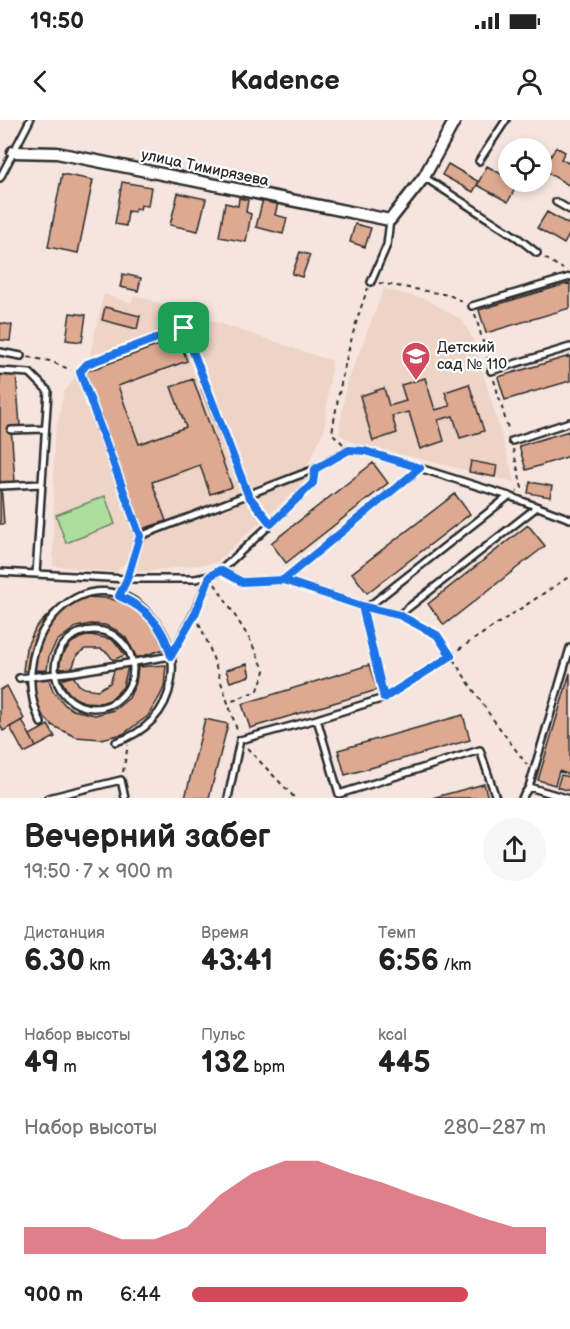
<!DOCTYPE html>
<html lang="ru">
<meta charset="utf-8">
<style>
body{margin:0;font-family:"Balsamiq Sans",sans-serif;background:#f6f6f6;color:#222;height:100vh;display:flex;flex-direction:column;font-size:22px;white-space:nowrap}
*{box-sizing:border-box;margin:0}
p{font-size:20px;color:#767676}
.icon{flex:none;width:33px;height:33px;fill:none;stroke:currentColor;stroke-width:2;stroke-linecap:round;stroke-linejoin:round}
.map{position:relative;height:678px;overflow:hidden}
.side{display:flex;flex-direction:column;background:#fff;flex:1}
.side>*{flex:none}
.buttons{position:absolute;left:498px;top:18px;display:grid;gap:12px}
.buttons a{display:grid;place-items:center;width:54px;height:54px;border-radius:50%;background:#fff;box-shadow:0 3px 9px #0003;font-size:30px}
.pin{position:absolute;display:grid;place-items:center;width:51px;height:51px;color:#fff;margin:-26px;border-radius:12px;box-shadow:0 3px 9px #0006}
.round{display:grid;place-items:center;flex:none;width:63px;height:63px;border-radius:32px;background:#f6f6f6}
.head{display:flex;align-items:center;justify-content:space-between;height:102px;padding:0 24px}
h1{font-size:33px;font-weight:700;line-height:45px}
.metrics{display:grid;grid-template-columns:repeat(3,1fr);gap:9px;height:102px;padding:6px 24px}
.metrics div{display:grid;align-content:center}
.metrics b{font-size:30px;font-weight:700}
.metrics small{font-size:16px;font-weight:400}
.metrics p{font-size:16px}
.chart{height:168px;padding:12px 24px}
.chart p{display:flex;justify-content:space-between}
.chart svg{width:100%;height:108px;margin-top:6px;fill:#d1495b;opacity:.7}
ul{padding:0 24px;list-style:none;font-size:20px}
li{display:grid;grid-template-columns:96px 72px 1fr;align-items:center;height:45px}
li i{height:15px;border-radius:8px;background:#d1495b}
.status{display:flex;justify-content:space-between;align-items:center;height:42px;padding:0 30px;background:#fff;direction:ltr}
.status svg{height:16px;fill:currentColor}
header{display:flex;justify-content:space-between;align-items:center;height:78px;padding:0 24px;background:#fff;font-size:27px;font-weight:700}
.map>svg:first-child{display:block}
</style>
<div class="status"><b>19:50</b><svg viewBox="0 0 49 12"><path d="M0 12V9h3v3zM5 12V6h3v6zM10 12V3h3v9zM15 12V0h3v12zM26 1h20v11H26zM47 4h2v5h-2z"/></svg></div>
<header><svg class="icon" aria-label="back" viewBox="0 0 24 24"><path d="M15 5l-7 7 7 7"/></svg>Kadence<svg class="icon" aria-label="person" viewBox="0 0 24 24"><circle cx="12" cy="8" r="4"/><path d="M4 21q1-7 8-7t8 7"/></svg></header>
<div class="map">
<svg width="570" height="678" viewBox="0 0 570 678">
<rect width="100%" height="100%" fill="#f5e5de"/>
<filter id="ink" filterUnits="userSpaceOnUse"><feTurbulence type="fractalNoise" baseFrequency=".0167" numOctaves="2"/><feDisplacementMap in="SourceGraphic" scale="12" xChannelSelector="R" yChannelSelector="G"/><feConvolveMatrix kernelMatrix="1 2 1 2 8 2 1 2 1" color-interpolation-filters="sRGB"/></filter>
<g filter="url(#ink)">
<path fill="#eed3c7" d="M 384,169 L 426,179 L 462,200 L 473,219 L 515,362 L 357,324 L 339,314 L 346,266 Z
M 104,174 L 131,183 L 135,175 L 332,241 L 324,310 L 307,346 L 310,357 L 215,443 L 138,452 L 135,444 L 125,443 L 116,452 L 53,446 L 54,320 L 64,272 L 73,261 L 76,253 L 89,239 Z"/>
<path fill="#adde9e" stroke="#6c8464" stroke-width="1.5" d="M 105,376 L 115,404 L 66,423 L 56,395 Z"/>
<path fill="#dda991" stroke="#2b2b2b" stroke-width="1.5" d="M 556,27 L 565,32 L 561,39 L 570,44 L 570,66 L 543,50 Z
M 448,44 L 479,62 L 473,72 L 442,55 Z
M 487,46 L 508,58 L 508,62 L 518,63 L 508,82 L 477,65 Z
M 62,54 L 93,60 L 78,133 L 48,127 Z
M 122,62 L 151,67 L 148,86 L 141,85 L 140,89 L 136,88 L 135,92 L 128,91 L 126,106 L 115,104 Z
M 178,73 L 206,79 L 198,111 L 170,105 Z
M 239,78 L 248,80 L 246,92 L 251,94 L 246,122 L 219,117 L 225,83 L 238,86 Z
M 263,79 L 278,83 L 275,95 L 287,98 L 283,114 L 256,107 Z
M 547,92 L 570,105 L 570,113 L 564,124 L 537,108 Z
M 355,104 L 371,108 L 365,127 L 350,122 Z
M 300,132 L 310,135 L 302,157 L 292,154 Z
M 123,154 L 141,158 L 138,171 L 120,167 Z
M 570,163 L 570,188 L 486,213 L 479,190 Z
M 105,187 L 140,196 L 137,209 L 102,200 Z
M 70,193 L 86,195 L 82,222 L 66,220 Z
M 0,203 L 12,205 L 10,221 L 0,220 Z
M 179,218 L 187,241 L 118,266 L 139,324 L 186,307 L 171,267 L 193,259 L 232,367 L 210,374 L 200,345 L 152,362 L 166,401 L 142,409 L 85,252 Z
M 570,236 L 570,261 L 505,280 L 498,257 Z
M 16,253 L 20,306 L 11,306 L 15,362 L 1,363 L 4,404 L 0,404 L 0,254 Z
M 425,258 L 435,290 L 450,286 L 445,272 L 469,264 L 484,311 L 460,318 L 453,296 L 438,300 L 444,321 L 420,329 L 409,292 L 392,296 L 397,313 L 373,321 L 360,276 L 384,268 L 389,286 L 406,281 L 401,265 Z
M 569,311 L 570,336 L 526,350 L 519,326 Z
M 471,341 L 497,346 L 495,357 L 469,352 Z
M 373,343 L 388,363 L 286,443 L 271,423 Z
M 530,362 L 552,366 L 550,377 L 528,373 Z
M 455,374 L 470,394 L 367,473 L 352,453 Z
M 528,405 L 545,426 L 444,505 L 428,484 Z
M 83,477 L 108,478 L 124,483 L 135,489 L 146,498 L 155,510 L 164,529 L 137,538 L 126,518 L 116,510 L 105,505 L 91,504 L 76,507 L 57,521 L 49,536 L 47,550 L 23,551 L 26,528 L 36,507 L 52,491 L 68,482 Z
M 91,515 L 110,519 L 116,523 L 125,535 L 113,540 L 108,533 L 101,529 L 85,529 L 77,535 L 72,549 L 59,549 L 61,537 L 71,523 L 80,518 Z
M 247,544 L 250,556 L 230,562 L 226,550 Z
M 166,545 L 164,567 L 160,576 L 148,596 L 123,614 L 101,619 L 76,617 L 53,606 L 35,588 L 25,562 L 48,557 L 53,571 L 65,585 L 73,590 L 95,595 L 114,590 L 129,578 L 136,563 L 138,547 Z
M 369,545 L 377,570 L 250,608 L 242,584 Z
M 128,547 L 123,567 L 110,580 L 101,583 L 84,582 L 75,578 L 68,572 L 61,560 L 73,556 L 79,565 L 84,568 L 98,570 L 110,563 L 115,548 Z
M 570,553 L 570,655 L 559,651 L 555,665 L 538,660 Z
M 7,566 L 24,599 L 3,611 L 0,604 L 0,570 Z
M 463,595 L 470,620 L 345,655 L 338,630 Z
M 205,599 L 228,604 L 209,678 L 185,678 Z
M 22,600 L 36,627 L 24,633 L 10,607 Z
M 48,605 L 55,617 L 36,627 L 30,615 Z
M 561,655 L 570,657 L 570,671 L 557,667 Z
M 484,664 L 488,678 L 432,678 Z"/>
<g fill="none" stroke-linecap="round" stroke-linejoin="round">
<g stroke="#2b2b2b" stroke-width="10">
<path id="service" d="M 479,41 L 506,0
M 424,57 L 518,118 L 537,133
M 0,58 L 30,0
M 556,82 L 570,90
M 371,162 L 387,125 L 390,100
M 472,186 L 570,157
M 0,232 L 21,236
M 0,251 L 30,253 L 48,271 L 36,454
M 491,251 L 570,227
M 80,252 L 140,416 L 127,459 L 119,476
M 206,269 L 248,374
M 11,310 L 45,309
M 512,321 L 570,302
M 1,366 L 41,364
M 140,416 L 315,349
M 221,450 L 242,462 L 283,460 L 362,486 L 399,495 L 537,387
M 0,452 L 127,459 L 195,459 L 210,456 L 221,450 L 271,404 L 313,363 L 315,349 L 349,330 L 365,331 L 509,376 L 570,399
M 283,460 L 420,348
M 368,487 L 509,376
M55 549a39 39 0 1 1 78 0a39 39 0 1 1-78 0Z
M 19,558 L 75,552 L 171,536 L 194,493 L 210,456
M 317,599 L 384,578 L 362,486
M 41,603 C 0,517 92,421 156,502 C 169,519 175,540 171,562 C 166,592 145,613 116,622
M 48,678 L 121,660 L 125,678
M 228,678 L 240,620 L 317,599 L 339,674 L 480,630 L 496,678
M 522,678 L 529,667
M 566,678 L 529,667 L 570,528"/>
</g>
<g stroke="#2b2b2b" stroke-width="15">
<path id="minor" d="M 13,32 L 57,33 L 390,100 L 424,57 L 455,0"/>
</g>
<path stroke="#2b2b2b" stroke-width="2" stroke-dasharray="4.5 4.5" stroke-linecap="butt" d="M 545,138 L 563,149
M 379,163 L 449,175 L 463,182
M 475,194 L 489,243
M 28,237 L 50,241 L 71,250
M 85,247 L 184,208 L 203,260
M 494,260 L 509,312
M 343,324 L 332,313 C 340,264 350,215 368,168
M 513,329 L 522,368 L 517,371
M 253,381 L 266,397
M 215,464 L 249,518 L 265,551 L 258,570 L 228,583
M 407,499 L 437,515 L 490,595 L 527,645
M 199,503 L 209,526 L 238,613
M 391,574 L 570,456
M 247,628 L 295,678
M 123,652 L 128,625"/>
<use href="#service" stroke="#fff" stroke-width="5"/>
<use href="#minor" stroke="#fff" stroke-width="10"/>
</g>
</g>
<g fill="none" stroke-linecap="round" stroke-linejoin="round" filter="url(#ink)">
<g stroke="#fff" stroke-width="12">
<path id="route" d="M 184,208 L 87,244 L 80,252 L 140,416 L 127,459 L 119,476 C 147,488 163,506 171,536 L 195,494 L 210,456 L 220,450 L 242,462 L 283,460 L 362,486 L 399,495 L 437,515 L 451,536 L 384,578 L 362,486 L 283,460 L 420,348 L 365,331 L 349,330 L 315,349 L 313,363 L 271,404 L 248,375 L 184,208"/>
</g>
<use href="#route" stroke="#1a73e8" stroke-width="8"/>
</g>
<defs>
<g id="school-pin" transform="scale(1.5)"><path d="M0 17L-7.5 6A9.5 9.5 0 1 1 7.5 6Z" fill="#d1495b" stroke="#fff"/><path d="M0-5L7-2L0 1L-7-2ZM-4 1L0 2.5L4 1V4Q0 6-4 4Z" fill="#fff"/></g>
</defs>
<g fill-rule="evenodd">
<use href="#school-pin" x="416" y="236"/>
</g>
<g text-anchor="middle" dominant-baseline="central" stroke-width="4.5" stroke-linejoin="round" paint-order="stroke">
<g font-size="15" fill="#2b2b2b" stroke="#fff">
<text transform="translate(205 48) rotate(12)">улица Тимирязева</text>
</g>
<g font-size="15" fill="#2b2b2b" stroke="#fff" text-anchor="start">
<text x="437" y="227">Детский<tspan x="437" dy="17">сад № 110</tspan></text>
</g>
</g>
</svg>
<div class="buttons">
<a><svg class="icon" aria-label="locate" viewBox="0 0 24 24"><circle cx="12" cy="12" r="6"/><path d="M12 2v4M12 18v4M2 12h4M18 12h4"/></svg></a>
</div>
<div class="pin" style="left:184px;top:208px;background:#1e9e55"><svg class="icon" aria-label="arrive" viewBox="0 0 24 24"><path d="M6 21V4h12l-3 4 3 4H6"/></svg></div>
</div>
<section class="side">
<div class="head"><div><h1>Вечерний забег</h1><p>19:50 · 7 × 900 m</p></div><a class="round"><svg class="icon" aria-label="share" viewBox="0 0 24 24"><path d="M12 15V3M7 8l5-5 5 5M5 13v7h14v-7"/></svg></a></div>
<div class="metrics">
<div><p>Дистанция</p><b>6.30<small> km</small></b></div>
<div><p>Время</p><b>43:41</b></div>
<div><p>Темп</p><b>6:56<small> /km</small></b></div>
</div>
<div class="metrics">
<div><p>Набор высоты</p><b>49<small> m</small></b></div>
<div><p>Пульс</p><b>132<small> bpm</small></b></div>
<div><p>kcal</p><b>445</b></div>
</div>
<div class="chart"><p><span>Набор высоты</span>280–287 m</p>
<svg viewBox="0 0 160 44" preserveAspectRatio="none"><path d="M0 44V33L10 33L20 33L30 38L40 38L50 33L60 20L70 11L80 6L90 6L100 11L110 15L120 20L130 24L140 29L150 33L160 33V44z"/></svg>
</div>
<ul>
<li><b>900 m</b>6:44<i style="width:78%"></i></li>
</ul>
</section>
